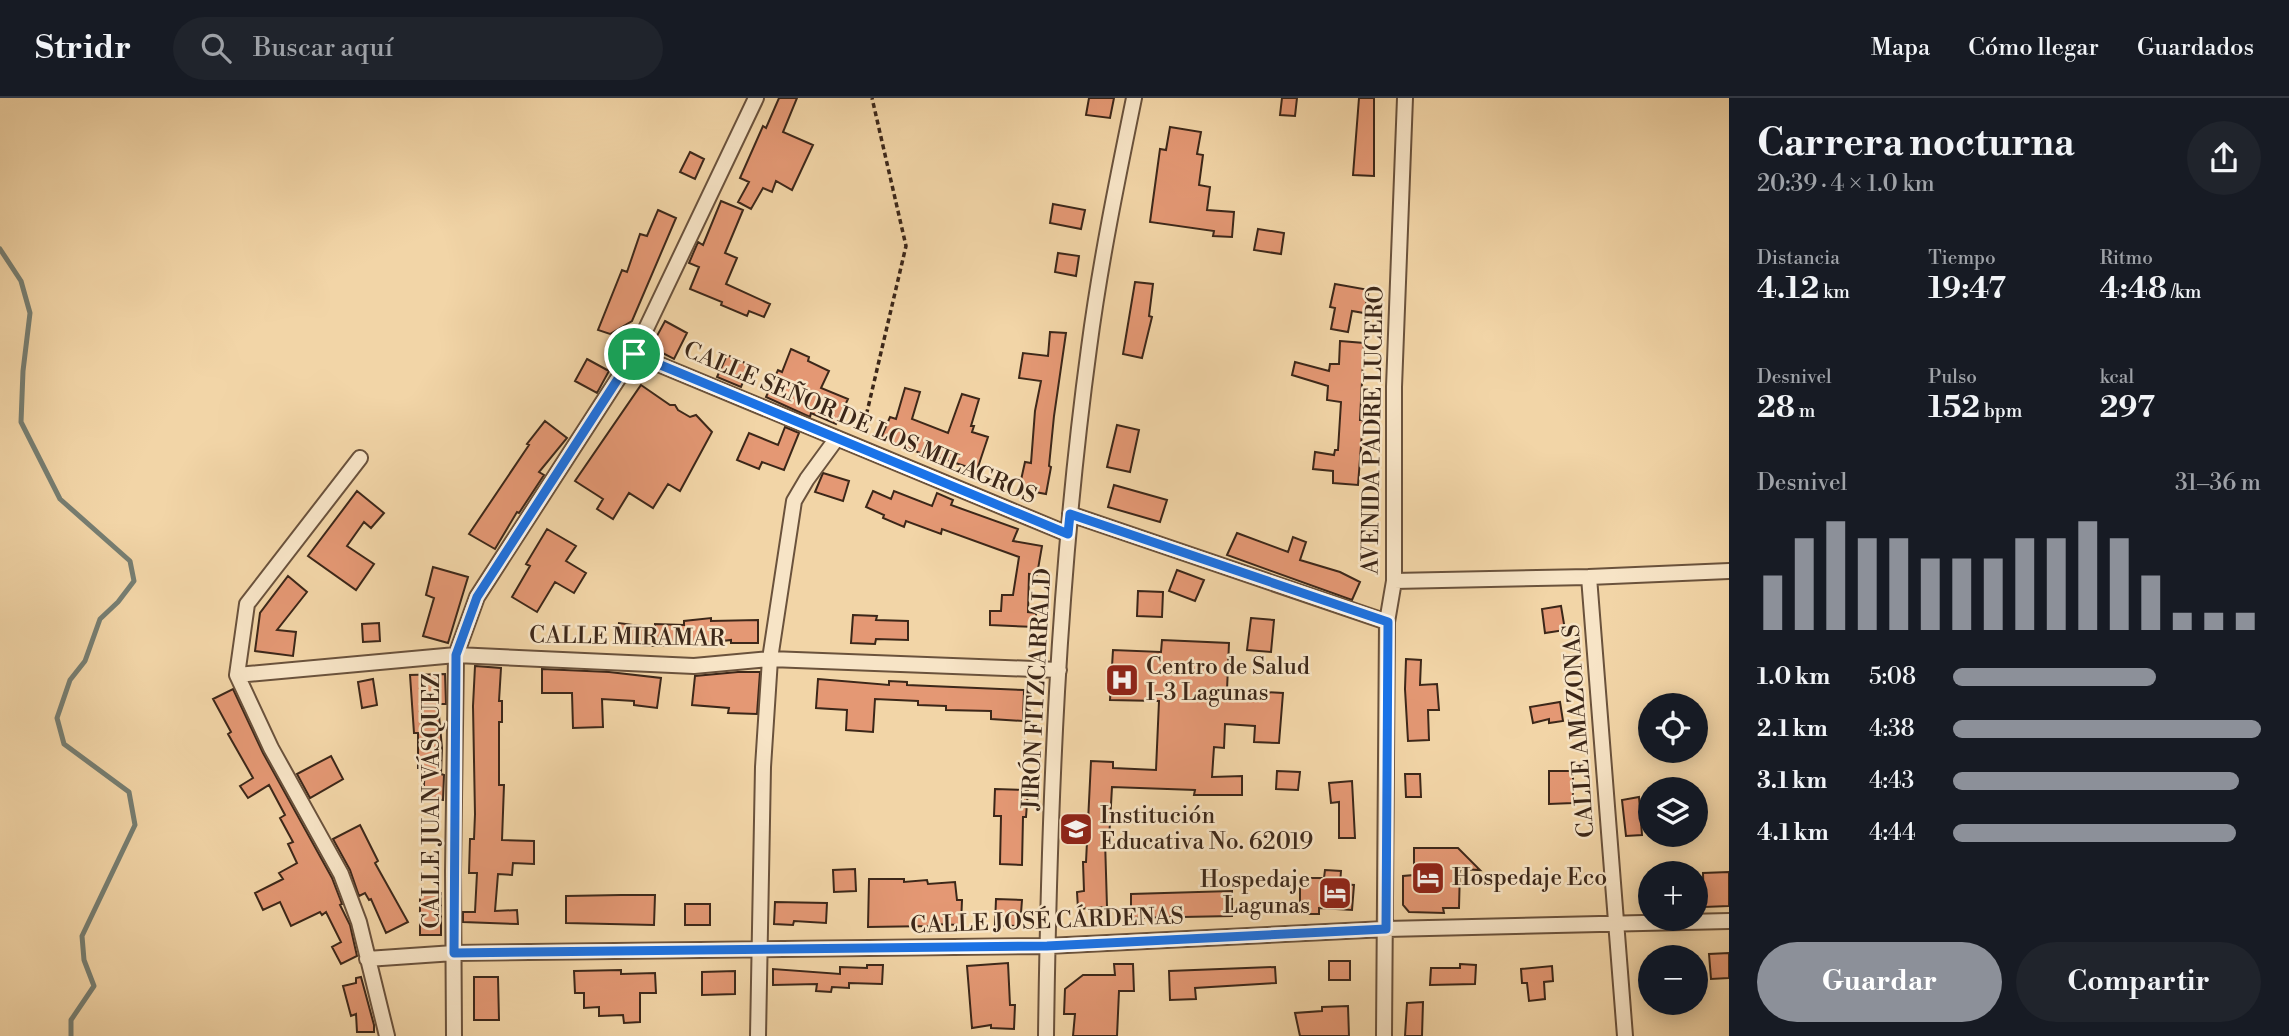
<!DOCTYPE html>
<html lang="es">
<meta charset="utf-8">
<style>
body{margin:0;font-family:"Libre Bodoni",serif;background:#20242c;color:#f1f3f6;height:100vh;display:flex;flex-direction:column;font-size:26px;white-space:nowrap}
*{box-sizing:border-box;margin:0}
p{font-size:23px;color:#9ea1a6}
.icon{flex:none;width:38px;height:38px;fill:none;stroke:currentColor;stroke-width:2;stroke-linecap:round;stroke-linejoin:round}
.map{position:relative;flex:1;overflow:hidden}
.side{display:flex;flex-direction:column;background:#171b24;width:560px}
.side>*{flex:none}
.fabs{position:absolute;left:1638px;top:595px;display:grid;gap:14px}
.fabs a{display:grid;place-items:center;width:70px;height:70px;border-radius:50%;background:#171b24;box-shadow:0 4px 18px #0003;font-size:35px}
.pin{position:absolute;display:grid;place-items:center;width:60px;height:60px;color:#fff;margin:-30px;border:4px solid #fff;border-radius:50%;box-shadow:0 2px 7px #0007}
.round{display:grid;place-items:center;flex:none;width:74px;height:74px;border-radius:37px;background:#20242c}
.overview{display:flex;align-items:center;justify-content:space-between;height:119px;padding:0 28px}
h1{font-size:38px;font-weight:700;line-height:52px}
.metrics{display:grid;grid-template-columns:repeat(3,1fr);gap:10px;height:119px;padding:7px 28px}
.metrics div{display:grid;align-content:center}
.metrics b{font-size:30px;font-weight:700}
.metrics small{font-size:19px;font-weight:400}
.metrics p{font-size:19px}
.chart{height:196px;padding:14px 28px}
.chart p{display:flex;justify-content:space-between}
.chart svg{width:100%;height:126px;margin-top:7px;stroke:#8c9099;stroke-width:6}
.cta{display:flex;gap:14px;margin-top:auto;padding:14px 28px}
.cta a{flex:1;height:80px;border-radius:42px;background:#8c9099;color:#fff;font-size:28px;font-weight:700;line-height:80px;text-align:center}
.cta a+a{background:#20242c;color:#f1f3f6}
ul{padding:0 28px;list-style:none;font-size:23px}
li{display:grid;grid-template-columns:112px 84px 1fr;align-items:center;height:52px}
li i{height:18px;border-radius:9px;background:#8c9099}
header{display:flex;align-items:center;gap:42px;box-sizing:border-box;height:98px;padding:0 35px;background:#171b24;border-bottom:2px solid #363941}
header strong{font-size:33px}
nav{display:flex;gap:38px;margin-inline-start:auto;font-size:24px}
.search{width:490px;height:63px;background:#20242c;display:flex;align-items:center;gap:18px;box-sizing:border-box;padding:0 24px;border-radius:38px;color:#9ea1a6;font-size:26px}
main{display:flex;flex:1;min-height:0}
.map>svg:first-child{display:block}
</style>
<header>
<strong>Stridr</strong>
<div class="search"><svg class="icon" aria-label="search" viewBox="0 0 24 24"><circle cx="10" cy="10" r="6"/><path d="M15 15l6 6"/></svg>Buscar aquí</div>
<nav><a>Mapa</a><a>Cómo llegar</a><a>Guardados</a></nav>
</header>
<main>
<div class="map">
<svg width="1729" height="938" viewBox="0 0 1729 938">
<rect width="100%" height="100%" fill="#f2d5a7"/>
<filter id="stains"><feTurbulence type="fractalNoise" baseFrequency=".00286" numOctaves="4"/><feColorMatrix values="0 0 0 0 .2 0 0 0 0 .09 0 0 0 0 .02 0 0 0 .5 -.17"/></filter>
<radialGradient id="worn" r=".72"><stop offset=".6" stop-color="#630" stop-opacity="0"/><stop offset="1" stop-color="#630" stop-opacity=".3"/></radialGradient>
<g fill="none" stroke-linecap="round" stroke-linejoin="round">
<path stroke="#767e72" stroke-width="5" d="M 0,151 L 21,183 L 30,215 L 23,273 L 21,324 L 60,401 L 130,463 L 134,483 L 118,504 L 100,521 L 85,563 L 70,582 L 57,620 L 64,646 L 129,694 L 135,727 L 82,838 L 84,862 L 94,888 L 71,922 L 71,938"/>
</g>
<path fill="#e49874" stroke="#3c2719" stroke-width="2" d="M 779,0 L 797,0 L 783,34 L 813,47 L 792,92 L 776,83 L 772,94 L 763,90 L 751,111 L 738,104 L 749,84 L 740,80 L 763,28 L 766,30 Z
M 1089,0 L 1114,0 L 1110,20 L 1086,17 Z
M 1282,0 L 1297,0 L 1295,18 L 1280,17 Z
M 1359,0 L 1374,0 L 1374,78 L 1353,77 Z
M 1170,29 L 1201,34 L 1197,56 L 1203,57 L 1199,87 L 1210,89 L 1207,112 L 1234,114 L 1232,139 L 1213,138 L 1214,133 L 1150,124 L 1160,51 L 1166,52 Z
M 690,54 L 704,61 L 695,81 L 680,74 Z
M 721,103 L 743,112 L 725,155 L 737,160 L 726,186 L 770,206 L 764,219 L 749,213 L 747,218 L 721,207 L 722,204 L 690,191 L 699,169 L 689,165 L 698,144 L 703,147 Z
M 1053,106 L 1085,112 L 1081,131 L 1050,125 Z
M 658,112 L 676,120 L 632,223 L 610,236 L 598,232 L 622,172 L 627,174 L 640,136 L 647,138 Z
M 1258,131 L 1284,135 L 1281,156 L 1254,152 Z
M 1058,155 L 1079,158 L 1076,178 L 1055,174 Z
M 1135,184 L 1153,186 L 1149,218 L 1152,219 L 1142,260 L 1123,256 Z
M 1335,186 L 1369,192 L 1364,215 L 1352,213 L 1348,234 L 1331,231 L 1335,210 L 1330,209 Z
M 665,223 L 687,235 L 674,261 L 651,249 Z
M 1050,234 L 1066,235 L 1054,318 L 1049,368 L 1051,369 L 1046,396 L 1019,391 L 1025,364 L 1031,365 L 1035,313 L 1041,283 L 1019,280 L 1023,255 L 1048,258 Z
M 1340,243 L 1364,245 L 1360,322 L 1363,322 L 1358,387 L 1333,385 L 1333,373 L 1313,371 L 1315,354 L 1334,357 L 1335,352 L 1338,352 L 1341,304 L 1327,302 L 1328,288 L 1292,277 L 1295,264 L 1329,273 L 1330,266 L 1339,266 Z
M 791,251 L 809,259 L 808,263 L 829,273 L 821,290 L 848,301 L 836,326 L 811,315 L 810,319 L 766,299 L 778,272 L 782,274 Z
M 727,257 L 750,267 L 741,289 L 717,279 Z
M 587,261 L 609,273 L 597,295 L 575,283 Z
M 641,287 L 670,307 L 675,307 L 678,312 L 690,319 L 696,317 L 712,334 L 680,393 L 668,386 L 653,410 L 629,395 L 613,421 L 597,411 L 603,401 L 575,383 Z
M 905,290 L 920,294 L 912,321 L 948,335 L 962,296 L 979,301 L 971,328 L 974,328 L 972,334 L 988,339 L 977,372 L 937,359 L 936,361 L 881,340 L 890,319 L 896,321 Z
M 545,323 L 567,340 L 539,374 L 544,377 L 519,415 L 517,414 L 495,451 L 469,436 L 529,347 L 527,346 Z
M 1117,327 L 1139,332 L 1130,374 L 1107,369 Z
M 785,329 L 799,335 L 784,372 L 762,364 L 759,371 L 737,362 L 749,335 L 778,347 Z
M 823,375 L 849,383 L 843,403 L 815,394 Z
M 1114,387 L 1167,402 L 1160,424 L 1108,409 Z
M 357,393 L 384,415 L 371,430 L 364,424 L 347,448 L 374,466 L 356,492 L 308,458 Z
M 873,393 L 891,401 L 894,393 L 932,408 L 937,395 L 953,402 L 951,407 L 1018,431 L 1013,443 L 1042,448 L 1037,477 L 1029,476 L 1028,514 L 1036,515 L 1036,529 L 990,527 L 990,513 L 1001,513 L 1002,497 L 1013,497 L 1019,459 L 942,431 L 941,436 L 906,423 L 904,429 L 883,420 L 884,417 L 866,409 Z
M 547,431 L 576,448 L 566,463 L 586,475 L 574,495 L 555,484 L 537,514 L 512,499 L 530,468 L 526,466 Z
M 1237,435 L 1288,454 L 1293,439 L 1306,444 L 1300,462 L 1340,474 L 1360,484 L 1352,502 L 1227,457 Z
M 433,469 L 468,479 L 448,545 L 423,538 L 434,500 L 426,497 Z
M 1177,472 L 1204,482 L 1195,503 L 1169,493 Z
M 288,478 L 307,494 L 277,532 L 296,534 L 293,558 L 255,553 L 260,515 Z
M 1138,493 L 1163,494 L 1162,519 L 1137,518 Z
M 1561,508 L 1565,532 L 1545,535 L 1542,511 Z
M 853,517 L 877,518 L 876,522 L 908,523 L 908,542 L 876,541 L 875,546 L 851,545 Z
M 711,520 L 711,523 L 758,522 L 758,545 L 731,545 L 731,542 L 683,548 L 647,548 L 616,543 L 619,525 L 655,530 L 655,526 L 684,527 L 684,523 Z
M 1251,520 L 1274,522 L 1271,554 L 1247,552 Z
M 379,525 L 380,543 L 363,544 L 362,526 Z
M 1162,542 L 1229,545 L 1227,592 L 1283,595 L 1279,645 L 1254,644 L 1255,628 L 1225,626 L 1224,650 L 1214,649 L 1212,679 L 1242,678 L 1242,697 L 1194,697 L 1195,692 L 1112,689 L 1109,742 L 1105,742 L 1107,809 L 1078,811 L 1077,794 L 1084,793 L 1083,764 L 1086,764 L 1091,663 L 1113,664 L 1113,670 L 1156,672 L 1159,603 L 1110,602 L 1113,552 L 1161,554 Z
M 1406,561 L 1421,562 L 1420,587 L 1437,586 L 1439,612 L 1428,612 L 1429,642 L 1408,643 L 1405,591 Z
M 475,568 L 501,570 L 499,603 L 502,603 L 502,624 L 499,624 L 499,687 L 504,687 L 502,742 L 534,743 L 534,766 L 513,765 L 512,777 L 498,776 L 495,813 L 517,812 L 518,826 L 463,824 L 463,814 L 475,814 L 477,775 L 469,775 L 470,741 L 474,741 L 475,716 L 473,608 Z
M 542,571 L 609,574 L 661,580 L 657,610 L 634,607 L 634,603 L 602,601 L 603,629 L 573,630 L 572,595 L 542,595 Z
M 738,574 L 760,574 L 757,616 L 728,615 L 729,610 L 692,607 L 695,578 Z
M 445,576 L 446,606 L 438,606 L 442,650 L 441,676 L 444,677 L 443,702 L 423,701 L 425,670 L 418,670 L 418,635 L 414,635 L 410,577 Z
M 373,581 L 377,607 L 362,610 L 358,584 Z
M 818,581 L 889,587 L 889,583 L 907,584 L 907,587 L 1024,592 L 1023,623 L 991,621 L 991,613 L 946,612 L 946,608 L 918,607 L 918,603 L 875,601 L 873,634 L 846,632 L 847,612 L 816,610 Z
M 233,591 L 263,655 L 332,780 L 342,806 L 340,807 L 350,827 L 357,858 L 341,866 L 332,849 L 341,844 L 326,814 L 322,817 L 320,814 L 291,828 L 280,804 L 263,812 L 255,795 L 283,781 L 279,775 L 297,765 L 288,746 L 293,744 L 280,720 L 285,717 L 269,687 L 248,700 L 240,688 L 253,680 L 228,636 L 231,634 L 213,601 Z
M 1560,604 L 1563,623 L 1549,625 L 1549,621 L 1533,625 L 1530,609 Z
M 331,658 L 343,681 L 310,700 L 297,676 Z
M 1277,673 L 1300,674 L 1298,692 L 1276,691 Z
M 1549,673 L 1573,673 L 1573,705 L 1549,706 Z
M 1405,676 L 1420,676 L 1421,699 L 1406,699 Z
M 1352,683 L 1355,740 L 1339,740 L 1339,704 L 1331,705 L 1329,685 Z
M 995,691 L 1028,692 L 1026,719 L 1023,719 L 1022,767 L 1000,766 L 1001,718 L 994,718 Z
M 1639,699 L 1642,737 L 1626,738 L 1622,702 Z
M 360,727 L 378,763 L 375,765 L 408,824 L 386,835 L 371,801 L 369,802 L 365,795 L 359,798 L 350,772 L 333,741 Z
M 1414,750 L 1458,750 L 1480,772 L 1460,771 L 1459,810 L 1443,810 L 1444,815 L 1409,814 L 1403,807 L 1403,778 L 1414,777 Z
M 855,771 L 856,793 L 834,794 L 833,772 Z
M 1325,772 L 1341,773 L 1340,786 L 1354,787 L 1352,812 L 1319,810 L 1319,816 L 1300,816 L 1300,780 L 1324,780 Z
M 1729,774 L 1729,808 L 1704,809 L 1703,775 Z
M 869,781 L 904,781 L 904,784 L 927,782 L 928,786 L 955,784 L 957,802 L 962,802 L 961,827 L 931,826 L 931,828 L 868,829 Z
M 1232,793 L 1232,818 L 1131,820 L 1131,796 Z
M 420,795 L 441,795 L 441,837 L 420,837 Z
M 621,797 L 655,797 L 654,827 L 566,825 L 566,798 Z
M 996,801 L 1022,802 L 1020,828 L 995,827 Z
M 775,804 L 827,805 L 826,825 L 794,823 L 793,827 L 774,826 Z
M 685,806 L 710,806 L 710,827 L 685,827 Z
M 1729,855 L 1729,880 L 1711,881 L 1709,856 Z
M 1329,863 L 1350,863 L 1350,882 L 1329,882 Z
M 1008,865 L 1010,907 L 1015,907 L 1014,931 L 991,930 L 991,927 L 972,930 L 967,868 Z
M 1114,866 L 1133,866 L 1134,893 L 1119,893 L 1117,938 L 1073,938 L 1075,916 L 1064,916 L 1065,891 L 1083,877 L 1115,877 Z
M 1460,866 L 1476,867 L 1475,886 L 1430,887 L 1431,870 L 1460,870 Z
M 867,867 L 883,867 L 882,886 L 849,885 L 849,890 L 832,889 L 831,894 L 816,893 L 817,886 L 773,887 L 773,871 L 840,876 L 840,869 L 867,870 Z
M 1552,868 L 1553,883 L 1544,884 L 1545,901 L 1529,903 L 1527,885 L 1522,885 L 1521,871 Z
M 1275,869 L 1276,885 L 1195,890 L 1196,901 L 1170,902 L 1169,873 Z
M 621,872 L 621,876 L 655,875 L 656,895 L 640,895 L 640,924 L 624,925 L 623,917 L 599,918 L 599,909 L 584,910 L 584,895 L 575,895 L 574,873 Z
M 735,873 L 735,896 L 702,897 L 702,874 Z
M 361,879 L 374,927 L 374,934 L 357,934 L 356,916 L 351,918 L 343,888 L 356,885 L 356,880 Z
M 474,879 L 498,879 L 499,922 L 474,922 Z
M 1423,904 L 1422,938 L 1405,938 L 1407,905 Z
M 1348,908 L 1349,938 L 1300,938 L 1295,915 L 1322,913 L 1322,909 Z"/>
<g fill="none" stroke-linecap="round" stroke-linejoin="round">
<g stroke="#6a523c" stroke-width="18">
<path id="street" d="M 634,256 L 1068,436
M 1070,416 L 1387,524
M 1589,479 L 1625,938
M 1394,483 L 1589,479 L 1729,473
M 237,577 L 456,557 L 694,568 L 770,561 L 1059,572
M 237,577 L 271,650 L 341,776 L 359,824 L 387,938
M 237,577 L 247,506 L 360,360
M 367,861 L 454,855 L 1047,848 L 1386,831 L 1729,823
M 454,938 L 453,774 L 456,557 L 477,499 L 634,256 L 756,0
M 758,938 L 763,669 L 770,561 L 794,403 L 807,381 L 837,340
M 1046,938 C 1049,709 1058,478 1089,250 C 1100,166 1117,83 1134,0
M 1384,938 L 1387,524 L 1394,483 L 1394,289 L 1405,0"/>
</g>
<path stroke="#3c2719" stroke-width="3.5" stroke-dasharray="5 3.5" stroke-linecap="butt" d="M 860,332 L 867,314 L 906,148 L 872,0"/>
<use href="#street" stroke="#f7e4c6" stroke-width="14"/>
</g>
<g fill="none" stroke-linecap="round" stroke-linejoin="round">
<g stroke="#fff" stroke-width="14">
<path id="route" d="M 634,256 L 1068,436 L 1070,416 L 1388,524 L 1386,831 L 1047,848 L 454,855 L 456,557 L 477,499 Z"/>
</g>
<use href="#route" stroke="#1a73e8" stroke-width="9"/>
</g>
<defs>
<g id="hospital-square" transform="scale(1.75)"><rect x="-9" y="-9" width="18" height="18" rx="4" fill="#8f2418" stroke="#f7e4c6"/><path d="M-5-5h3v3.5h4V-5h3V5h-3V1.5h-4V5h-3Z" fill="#fff"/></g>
<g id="school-square" transform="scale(1.75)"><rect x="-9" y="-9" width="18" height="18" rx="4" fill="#8f2418" stroke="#f7e4c6"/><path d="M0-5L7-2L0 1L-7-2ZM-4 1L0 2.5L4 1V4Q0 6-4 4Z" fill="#fff"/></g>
<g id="hotel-square" transform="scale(1.75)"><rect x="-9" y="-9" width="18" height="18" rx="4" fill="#8f2418" stroke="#f7e4c6"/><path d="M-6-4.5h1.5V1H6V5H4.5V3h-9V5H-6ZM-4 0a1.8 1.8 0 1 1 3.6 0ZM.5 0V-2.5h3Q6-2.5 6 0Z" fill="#fff"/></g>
</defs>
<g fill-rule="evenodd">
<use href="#hospital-square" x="1122" y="582"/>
<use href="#school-square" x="1076" y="731"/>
<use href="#hotel-square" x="1428" y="780"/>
<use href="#hotel-square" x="1335" y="795"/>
</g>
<g text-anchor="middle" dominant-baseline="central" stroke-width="5" stroke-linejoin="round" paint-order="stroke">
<g font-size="23" fill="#3c2719" stroke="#f7e4c6">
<text transform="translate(860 325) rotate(23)">CALLE SEÑOR DE LOS MILAGROS</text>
<text transform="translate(1373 332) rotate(-89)">AVENIDA PADRE LUCERO</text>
<text transform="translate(627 539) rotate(1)">CALLE MIRAMAR</text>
<text transform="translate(1037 591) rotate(-87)">JIRÓN FITZCARRALD</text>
<text transform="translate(1579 633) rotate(-94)">CALLE AMAZONAS</text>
<text transform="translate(432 703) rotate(-90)">CALLE JUAN VÁSQUEZ</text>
<text transform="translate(1047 823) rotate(-2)">CALLE JOSÉ CÁRDENAS</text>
</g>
<g font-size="23" fill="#3c2719" stroke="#f7e4c6" text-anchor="start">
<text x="1146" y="569">Centro de Salud<tspan x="1146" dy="26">I-3 Lagunas</tspan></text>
<text x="1100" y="718">Institución<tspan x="1100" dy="26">Educativa No. 62019</tspan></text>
<text x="1452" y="780">Hospedaje Eco</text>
<text x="1310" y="782" text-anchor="end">Hospedaje<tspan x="1310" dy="26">Lagunas</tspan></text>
</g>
</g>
<rect width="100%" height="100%" filter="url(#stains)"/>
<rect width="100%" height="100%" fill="url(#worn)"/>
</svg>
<div class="fabs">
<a><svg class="icon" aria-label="locate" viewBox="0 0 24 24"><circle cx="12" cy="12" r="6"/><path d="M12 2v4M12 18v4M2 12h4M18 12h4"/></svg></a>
<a><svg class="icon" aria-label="layers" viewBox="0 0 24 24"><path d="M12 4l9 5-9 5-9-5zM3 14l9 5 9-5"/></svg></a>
<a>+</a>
<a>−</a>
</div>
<div class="pin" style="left:634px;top:256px;background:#1e9e55"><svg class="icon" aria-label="arrive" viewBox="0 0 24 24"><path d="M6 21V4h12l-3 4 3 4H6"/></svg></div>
</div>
<section class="side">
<div class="overview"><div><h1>Carrera nocturna</h1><p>20:39 · 4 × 1.0 km</p></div><a class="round"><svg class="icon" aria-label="share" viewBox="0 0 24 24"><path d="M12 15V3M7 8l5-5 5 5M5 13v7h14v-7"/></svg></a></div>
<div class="metrics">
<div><p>Distancia</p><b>4.12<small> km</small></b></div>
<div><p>Tiempo</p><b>19:47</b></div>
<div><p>Ritmo</p><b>4:48<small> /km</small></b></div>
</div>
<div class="metrics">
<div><p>Desnivel</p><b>28<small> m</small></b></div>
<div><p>Pulso</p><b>152<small> bpm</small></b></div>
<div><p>kcal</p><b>297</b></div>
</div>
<div class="chart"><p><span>Desnivel</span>31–36 m</p>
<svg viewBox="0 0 160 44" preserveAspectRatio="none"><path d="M5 44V25M15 44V12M25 44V6M35 44V12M45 44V12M55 44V19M65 44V19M75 44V19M85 44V12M95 44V12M105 44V6M115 44V12M125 44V25M135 44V38M145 44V38M155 44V38"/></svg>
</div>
<ul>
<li><b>1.0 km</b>5:08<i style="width:66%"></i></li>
<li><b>2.1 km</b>4:38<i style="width:100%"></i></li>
<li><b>3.1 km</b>4:43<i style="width:93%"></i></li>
<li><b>4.1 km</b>4:44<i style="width:92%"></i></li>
</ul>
<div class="cta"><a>Guardar</a><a>Compartir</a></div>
</section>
</main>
